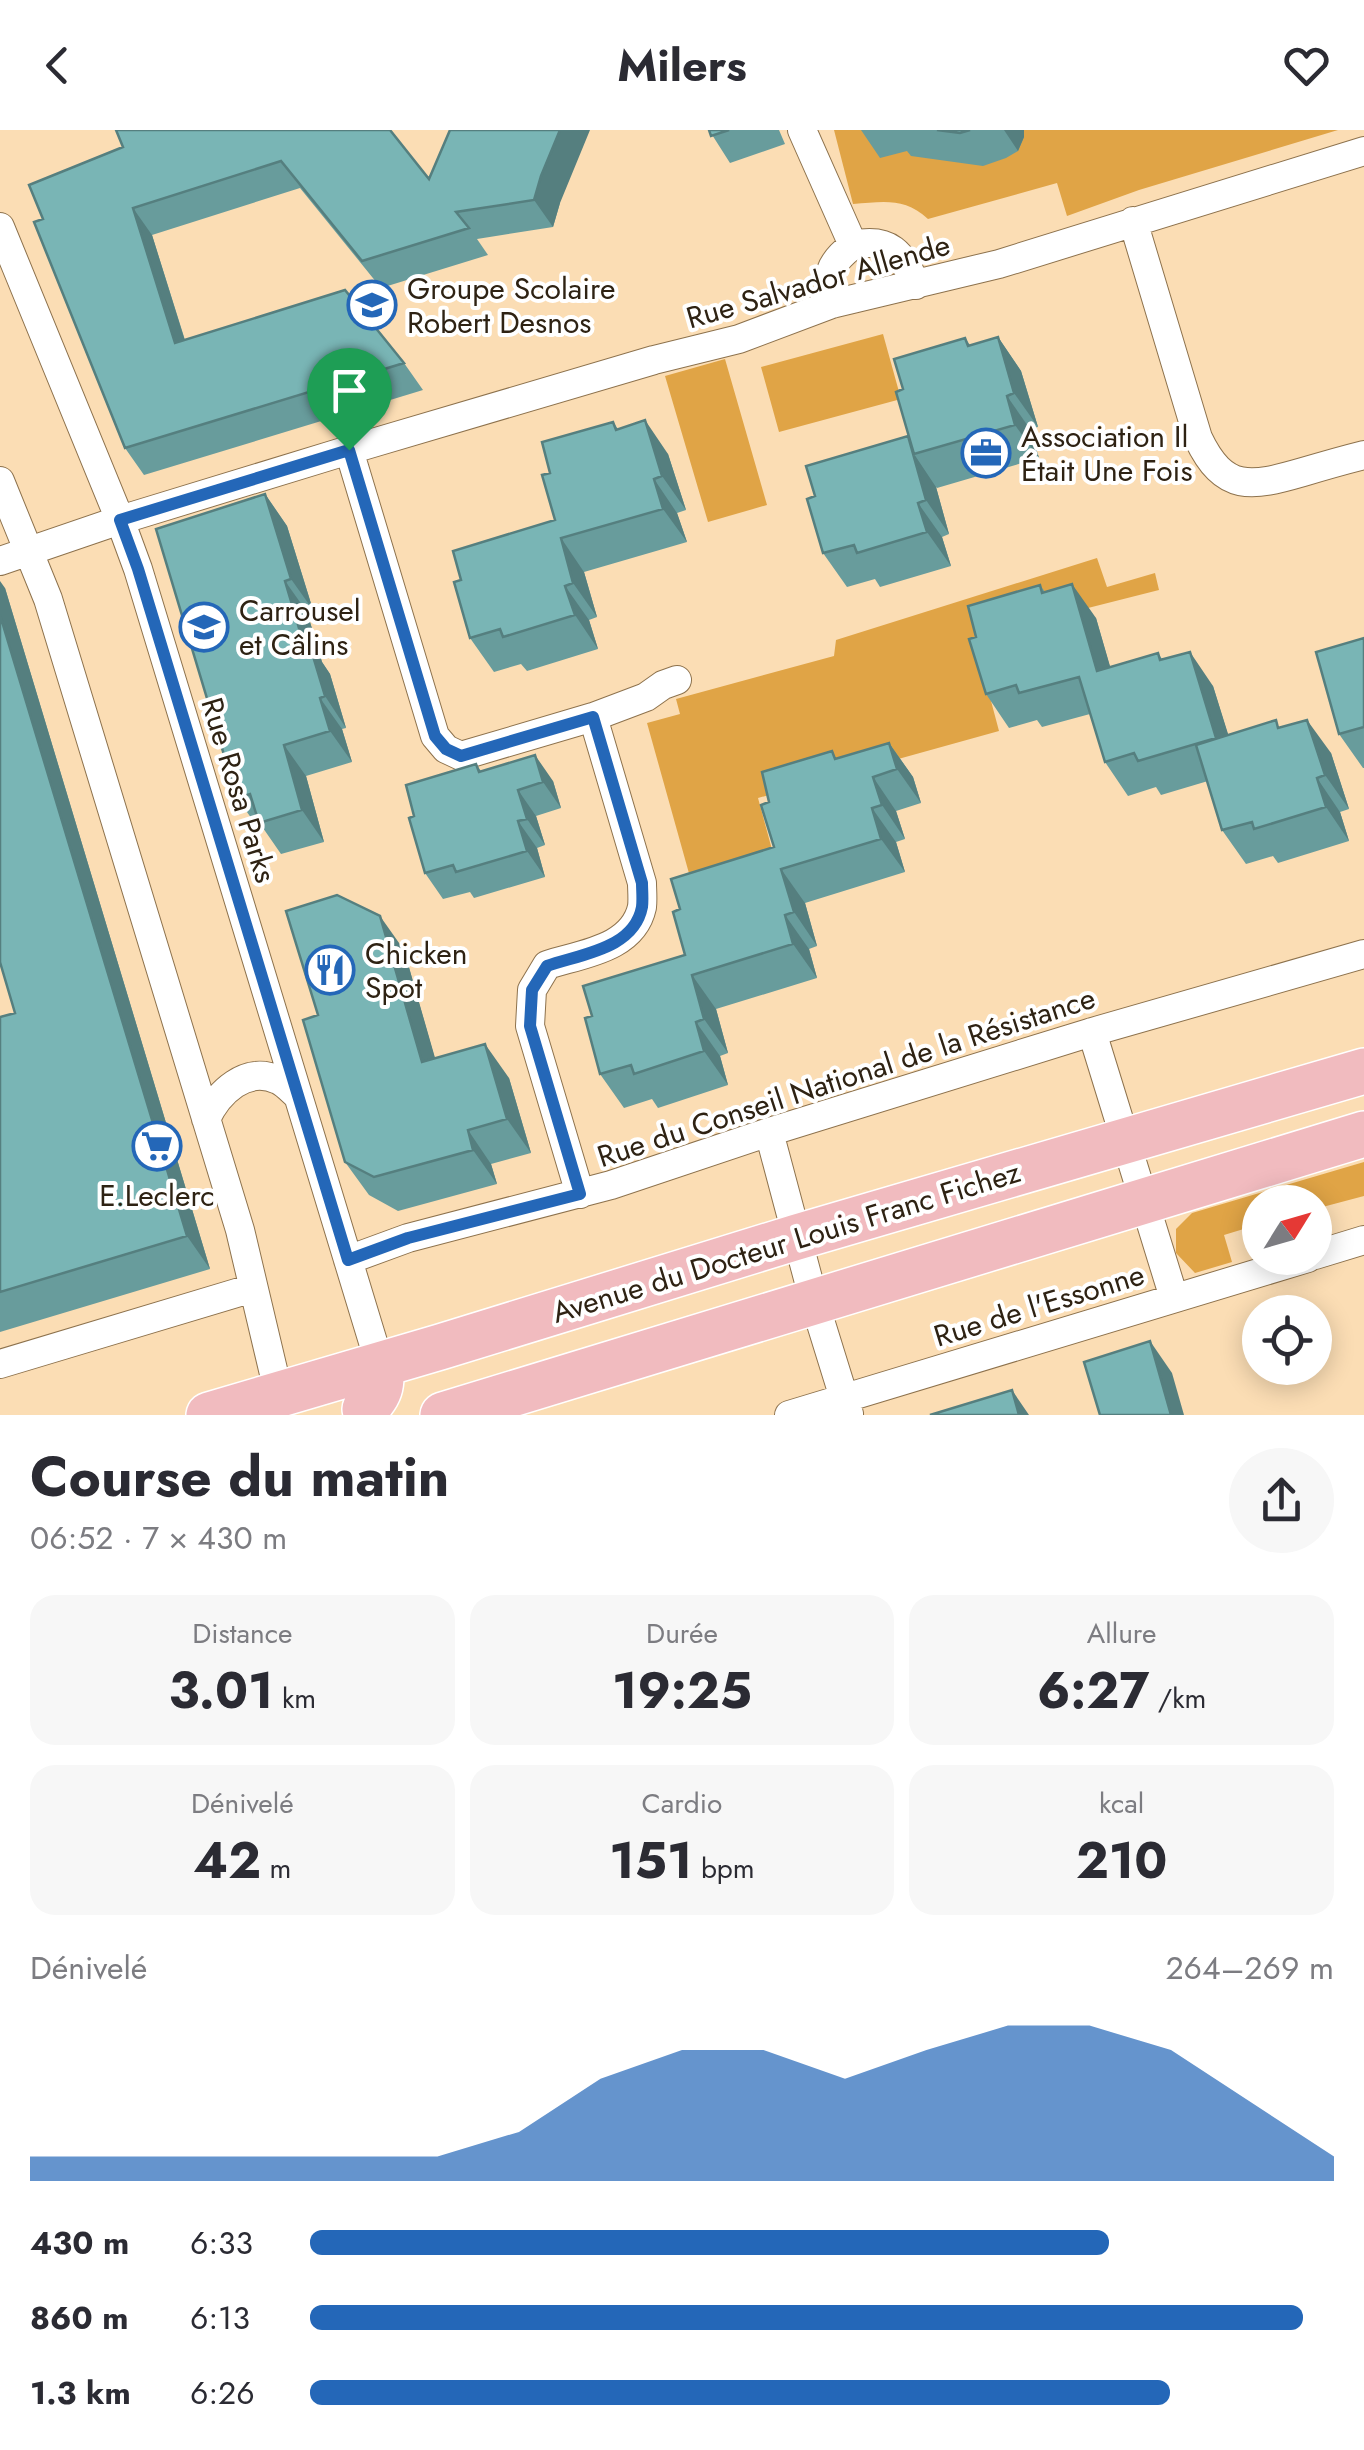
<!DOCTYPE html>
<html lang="fr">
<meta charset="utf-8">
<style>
body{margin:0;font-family:Jost,sans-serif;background:#f7f7f7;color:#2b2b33;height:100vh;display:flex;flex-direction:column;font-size:38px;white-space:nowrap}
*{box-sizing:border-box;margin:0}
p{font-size:32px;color:#7c7c81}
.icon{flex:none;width:55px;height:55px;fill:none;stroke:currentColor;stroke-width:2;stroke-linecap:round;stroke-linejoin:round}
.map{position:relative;height:1285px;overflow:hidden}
.drawer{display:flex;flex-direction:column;background:#fff;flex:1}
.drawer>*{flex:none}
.needle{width:65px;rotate:53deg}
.buttons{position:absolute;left:1242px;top:1055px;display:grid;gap:20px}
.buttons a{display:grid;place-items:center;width:90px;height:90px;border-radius:50%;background:#fff;box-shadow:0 5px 25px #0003;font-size:50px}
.pin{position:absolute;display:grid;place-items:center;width:85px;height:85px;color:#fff;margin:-102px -42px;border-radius:50% 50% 50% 0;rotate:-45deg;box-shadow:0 0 10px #0007}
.pin .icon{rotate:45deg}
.round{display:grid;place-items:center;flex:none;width:105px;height:105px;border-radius:52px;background:#f7f7f7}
.head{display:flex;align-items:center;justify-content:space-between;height:170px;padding:0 30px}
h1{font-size:55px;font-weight:700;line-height:75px}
.stats{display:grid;grid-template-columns:repeat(3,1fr);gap:15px;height:170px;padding:10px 30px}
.stats div{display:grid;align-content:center;border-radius:25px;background:#f7f7f7;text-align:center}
.stats b{font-size:50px;font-weight:700}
.stats small{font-size:28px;font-weight:400}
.stats p{font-size:28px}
.chart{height:280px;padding:20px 30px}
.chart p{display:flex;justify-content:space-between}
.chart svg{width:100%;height:180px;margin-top:10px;fill:#2467b8;opacity:.7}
ul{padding:0 30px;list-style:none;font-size:32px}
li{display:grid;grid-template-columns:160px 120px 1fr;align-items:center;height:75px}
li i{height:25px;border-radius:12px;background:#2467b8}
header{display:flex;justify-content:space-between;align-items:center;height:130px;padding:0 30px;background:#fff;font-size:45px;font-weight:700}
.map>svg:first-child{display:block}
</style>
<header><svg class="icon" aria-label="back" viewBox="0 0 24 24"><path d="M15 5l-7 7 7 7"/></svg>Milers<svg class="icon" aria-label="heart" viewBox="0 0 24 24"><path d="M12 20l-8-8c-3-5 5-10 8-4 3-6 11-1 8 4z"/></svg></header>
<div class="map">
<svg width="1364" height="1285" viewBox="0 0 1364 1285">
<rect width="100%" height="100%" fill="#fbddb4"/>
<path fill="#e0a446" d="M 834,0 L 1338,0 L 1139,60 L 1067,86 L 1057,53 L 928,89 C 904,67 883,72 853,74 Z
M 883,204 L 901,269 L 779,302 L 761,237 Z
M 725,229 L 767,375 L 708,392 L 665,246 Z
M 1097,428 L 1107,457 L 1155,443 L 1159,460 L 974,507 L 999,601 L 758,668 L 780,749 L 697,772 L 647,593 L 680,584 L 676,569 L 834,526 L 836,510 Z
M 1364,1032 L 1364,1066 L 1315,1079 L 1315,1072 L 1260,1072 L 1260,1094 L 1224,1105 L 1232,1132 L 1195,1143 L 1176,1123 L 1176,1099 L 1192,1083 Z"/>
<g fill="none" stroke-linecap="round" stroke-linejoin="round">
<g stroke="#8d724d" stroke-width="30">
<path id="minor" d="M 802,0 L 853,115 C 890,107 902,123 916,155
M 1133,91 L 1198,308 C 1224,363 1251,357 1303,342 C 1323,336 1344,330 1364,325
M 0,97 L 120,390 L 138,439 L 380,1235
M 832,174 C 827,144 828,134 853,115
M 349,320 L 435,606 L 446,619 L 461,626 L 593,587 L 642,753 C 642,760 643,769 642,777 C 633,819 581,824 547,835 L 532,860 L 530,896 L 580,1064
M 0,351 L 48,469 L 240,1100 L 279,1265
M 0,431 L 120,390 L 349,320 L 654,230 L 739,209 L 832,174 L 999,134 L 1364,21
M 593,587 L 646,567 L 663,555 L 677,550
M 1092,902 L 1174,1168
M 206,989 C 218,963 246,935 278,950 C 285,953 292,961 298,966
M 769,1002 L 814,1171 L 849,1284
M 1315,1125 L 1364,1110
M 348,1130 L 408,1108 L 611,1055 L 769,1002 L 1092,902 L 1364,824
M 0,1234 L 253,1158
M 789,1285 L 1308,1128"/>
</g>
<g stroke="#fff" stroke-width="48">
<path id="primary" d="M 365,1279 C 380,1265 383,1255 380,1235
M 209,1285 L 440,1217 L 797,1107 L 1364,941
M 443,1285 L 1364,1004"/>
</g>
<use href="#minor" stroke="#fff" stroke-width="28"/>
<use href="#primary" stroke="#f1bbbf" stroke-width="45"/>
</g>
<path fill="#689c9c" d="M 116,0 L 429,49 L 560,73 L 553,97 L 477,109 L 488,125 L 381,158 L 300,58 L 152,105 L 185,210 L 404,233 L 423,260 L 144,345 L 125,318 L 43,89 L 123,17 Z
M 709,0 L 779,0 L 785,14 L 730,33 Z
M 861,0 L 1024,0 L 1024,7 L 1018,21 L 1006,28 L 983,36 L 911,26 L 907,21 L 880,28 Z
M 998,207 L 1021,241 L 1038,297 L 1030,299 L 1039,328 L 937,358 L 936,357 L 949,404 L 942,407 L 951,436 L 880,457 L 875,449 L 847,457 L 823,423 L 815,366 L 908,306 L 903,259 L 965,208 L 970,215 Z
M 613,292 L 618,299 L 668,324 L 686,380 L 677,383 L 687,412 L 584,442 L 597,487 L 589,490 L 598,519 L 527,541 L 521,534 L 494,542 L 470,508 L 461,450 L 555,390 L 550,343 Z
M 265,364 L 287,396 L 313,480 L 307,482 L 322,532 L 330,544 L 346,598 L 342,599 L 352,632 L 306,646 L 324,712 L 281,724 L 263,698 L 259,699 L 237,668 Z
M 1040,455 L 1045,462 L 1096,488 L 1110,537 L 1158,523 L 1162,529 L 1213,556 L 1228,605 L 1281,597 L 1331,623 L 1349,679 L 1340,682 L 1349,711 L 1278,733 L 1273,726 L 1246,734 L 1222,700 L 1208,651 L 1161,665 L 1156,657 L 1128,666 L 1105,632 L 1090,584 L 1042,597 L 1037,590 L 1009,598 L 986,564 L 976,507 Z
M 5,458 L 210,1139 L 0,1202 L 0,887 L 15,883 Z
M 1364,508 L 1364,638 L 1363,638 L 1339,604 Z
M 889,613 L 913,647 L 921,673 L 896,681 L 905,709 L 896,712 L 905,742 L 805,773 L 817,816 L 809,819 L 817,848 L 716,879 L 728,923 L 720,926 L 728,955 L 658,978 L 652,969 L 624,978 L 600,944 L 592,886 L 685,825 L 680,779 L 774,717 L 769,672 L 837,629 Z
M 476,634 L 481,641 L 553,651 L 561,678 L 536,686 L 545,715 L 537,718 L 545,747 L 474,768 L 470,762 L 443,769 L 425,743 L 414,686 Z
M 404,820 L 435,929 L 509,948 L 531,1023 L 491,1034 L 497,1054 L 398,1081 L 369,1065 L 345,1032 L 318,885 Z"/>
<path fill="#557f7f" d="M 560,0 L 590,0 L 560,73 L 553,97 L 534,70 L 541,46 Z
M 1004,0 L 1024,0 L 1024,7 L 1018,21 Z
M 133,78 L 152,105 L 194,240 L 175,213 Z
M 998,207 L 1021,241 L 1038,297 L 1014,263 Z
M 1007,266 L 1030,299 L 1039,328 L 1015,295 Z
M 645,290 L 668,324 L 686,380 L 662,346 Z
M 914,324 L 936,357 L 949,404 L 926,370 Z
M 654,349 L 677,383 L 687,412 L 663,379 Z
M 265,364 L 287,396 L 313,480 L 291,449 Z
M 918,373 L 942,407 L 951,436 L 927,402 Z
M 561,408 L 584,442 L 597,487 L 573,453 Z
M 0,451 L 5,458 L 210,1139 L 187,1106 L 0,485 Z
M 285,451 L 307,482 L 322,532 L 330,544 L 346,598 L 325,566 L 304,515 Z
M 1072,454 L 1096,488 L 1121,574 L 1097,541 Z
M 565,456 L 589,490 L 598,519 L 575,485 Z
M 1190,522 L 1213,556 L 1240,642 L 1216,608 Z
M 320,568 L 342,599 L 352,632 L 330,601 Z
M 1307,590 L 1331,623 L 1349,679 L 1325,645 Z
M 889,613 L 913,647 L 921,673 L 897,639 Z
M 284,615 L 306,646 L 324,712 L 302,680 Z
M 535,625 L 553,651 L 561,678 L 543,652 Z
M 873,647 L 896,681 L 905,709 L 882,675 Z
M 1317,648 L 1340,682 L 1349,711 L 1326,677 Z
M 518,660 L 536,686 L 545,715 L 527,689 Z
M 872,678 L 896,712 L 905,742 L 881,709 Z
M 518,691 L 537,718 L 545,747 L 527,721 Z
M 781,739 L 805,773 L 817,816 L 794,782 Z
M 785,785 L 809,819 L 817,848 L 793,814 Z
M 380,786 L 404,820 L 446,966 L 422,932 Z
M 692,845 L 716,879 L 728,923 L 704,889 Z
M 696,892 L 720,926 L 728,955 L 704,921 Z
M 485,914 L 509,948 L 531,1023 L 507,989 Z
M 468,1000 L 491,1034 L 497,1054 L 473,1020 Z
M 1150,1211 L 1172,1243 L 1184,1285 L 1171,1285 Z
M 1012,1260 L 1029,1285 L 1019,1285 Z"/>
<path fill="#79b5b5" stroke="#557f7f" stroke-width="2.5" d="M 116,0 L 390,0 L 429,49 L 450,0 L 560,0 L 541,46 L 534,70 L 456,82 L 469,98 L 362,131 L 281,31 L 133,78 L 175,213 L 345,160 L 404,233 L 125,318 L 34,92 L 43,89 L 29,55 L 123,17 Z
M 709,0 L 729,0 L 711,6 Z
M 937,0 L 970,0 L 960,3 Z
M 998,207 L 1014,263 L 1007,266 L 1015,295 L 914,324 L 896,262 L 903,259 L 894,229 L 965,208 L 968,216 Z
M 645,290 L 662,346 L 654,349 L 663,379 L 561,408 L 573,453 L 565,456 L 575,485 L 503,507 L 500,499 L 470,508 L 454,452 L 461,450 L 453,421 L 555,390 L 542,345 L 550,343 L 542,312 L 613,292 L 616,300 Z
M 908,306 L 926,370 L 918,373 L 927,402 L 857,423 L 854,415 L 823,423 L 807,369 L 815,366 L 806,336 Z
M 265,364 L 291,449 L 285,451 L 304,515 L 309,513 L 325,566 L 320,568 L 330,601 L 284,615 L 302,680 L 259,693 L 250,664 L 237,668 L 156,399 Z
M 1072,454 L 1097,541 L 1158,523 L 1160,530 L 1190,522 L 1216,608 L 1138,631 L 1134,623 L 1105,632 L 1079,547 L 1019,563 L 1016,555 L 986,564 L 969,509 L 976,507 L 968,476 L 1040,455 L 1042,463 Z
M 0,485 L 187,1106 L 0,1162 L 0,887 L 15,883 L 0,832 Z
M 1364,508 L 1364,597 L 1339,604 L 1316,522 Z
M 1276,590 L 1278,598 L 1307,590 L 1325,645 L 1317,648 L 1326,677 L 1254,699 L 1252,692 L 1222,700 L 1196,615 Z
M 889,613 L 897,639 L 873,647 L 882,675 L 872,678 L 881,709 L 781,739 L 794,782 L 785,785 L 793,814 L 692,845 L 704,889 L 696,892 L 704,921 L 634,944 L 631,935 L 600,944 L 585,888 L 592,886 L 583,856 L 685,825 L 673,782 L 680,779 L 671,749 L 774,717 L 761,675 L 769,672 L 762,642 L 832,621 L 835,629 Z
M 535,625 L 543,652 L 518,660 L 527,689 L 518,691 L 527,721 L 456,742 L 453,735 L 425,743 L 409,688 L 414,686 L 406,655 L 476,634 L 479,642 Z
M 337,765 L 380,786 L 422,932 L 485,914 L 507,989 L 468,1000 L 473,1020 L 374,1047 L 345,1032 L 303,890 L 318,885 L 286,781 Z
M 1150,1211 L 1171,1285 L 1100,1285 L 1084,1232 Z
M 1012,1260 L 1019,1285 L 930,1285 Z"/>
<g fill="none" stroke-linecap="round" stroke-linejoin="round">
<g stroke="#fff" stroke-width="20">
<path id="route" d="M 349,320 L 435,606 L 446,619 L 461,626 L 593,587 L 642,753 C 642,760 643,769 642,777 C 634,819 581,824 547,836 L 532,860 L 530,896 L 580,1064 L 408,1108 L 348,1130 L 138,439 L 120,390 Z"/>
</g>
<use href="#route" stroke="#2467b8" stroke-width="12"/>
</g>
<defs>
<g id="school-ring" transform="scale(2.5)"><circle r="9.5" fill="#fff" stroke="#2467b8" stroke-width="1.5"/><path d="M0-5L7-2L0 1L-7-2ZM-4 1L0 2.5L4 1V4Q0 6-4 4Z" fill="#2467b8"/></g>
<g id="office-ring" transform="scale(2.5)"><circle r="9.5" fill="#fff" stroke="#2467b8" stroke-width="1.5"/><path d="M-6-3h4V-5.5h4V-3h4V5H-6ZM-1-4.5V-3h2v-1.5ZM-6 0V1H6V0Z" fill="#2467b8"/></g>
<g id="restaurant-ring" transform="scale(2.5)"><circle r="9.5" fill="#fff" stroke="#2467b8" stroke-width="1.5"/><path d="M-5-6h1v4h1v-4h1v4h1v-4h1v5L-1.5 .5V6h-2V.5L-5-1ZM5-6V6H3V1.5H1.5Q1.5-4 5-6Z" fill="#2467b8"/></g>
<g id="supermarket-ring" transform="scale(2.5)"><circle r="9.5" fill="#fff" stroke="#2467b8" stroke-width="1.5"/><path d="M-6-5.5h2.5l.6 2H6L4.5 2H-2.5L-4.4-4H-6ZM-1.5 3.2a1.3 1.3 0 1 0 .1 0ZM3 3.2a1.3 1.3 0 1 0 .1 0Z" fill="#2467b8"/></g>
</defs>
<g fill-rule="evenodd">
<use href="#school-ring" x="372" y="175"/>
<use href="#office-ring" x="986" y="323"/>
<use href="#school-ring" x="204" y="497"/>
<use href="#restaurant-ring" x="330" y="840"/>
<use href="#supermarket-ring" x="157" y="1016"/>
</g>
<g text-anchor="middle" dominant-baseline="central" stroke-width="8" stroke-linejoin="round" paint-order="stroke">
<g font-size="30" fill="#2e2213" stroke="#fff">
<text transform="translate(818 151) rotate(-16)">Rue Salvador Allende</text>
<text transform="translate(239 660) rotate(73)">Rue Rosa Parks</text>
<text transform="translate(846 947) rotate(-18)">Rue du Conseil National de la Résistance</text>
<text transform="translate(786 1112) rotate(-17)">Avenue du Docteur Louis Franc Fichez</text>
<text transform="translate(1039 1175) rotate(-17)">Rue de l'Essonne</text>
</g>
<g font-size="30" fill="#2e2213" stroke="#fff" text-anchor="start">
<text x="407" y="158">Groupe Scolaire<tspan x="407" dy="34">Robert Desnos</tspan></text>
<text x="1021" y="306">Association Il<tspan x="1021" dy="34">Était Une Fois</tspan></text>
<text x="239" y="480">Carrousel<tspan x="239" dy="34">et Câlins</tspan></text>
<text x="365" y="823">Chicken<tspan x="365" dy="34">Spot</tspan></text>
<text x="157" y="1065" text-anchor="middle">E.Leclerc</text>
</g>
</g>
</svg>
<div class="buttons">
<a><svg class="needle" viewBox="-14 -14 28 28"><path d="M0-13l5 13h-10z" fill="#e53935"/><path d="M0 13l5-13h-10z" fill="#7c7c81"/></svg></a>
<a><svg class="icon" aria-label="locate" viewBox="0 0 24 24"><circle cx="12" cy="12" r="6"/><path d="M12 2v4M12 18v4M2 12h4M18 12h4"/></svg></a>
</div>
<div class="pin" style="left:349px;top:320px;background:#1e9e55"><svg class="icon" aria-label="arrive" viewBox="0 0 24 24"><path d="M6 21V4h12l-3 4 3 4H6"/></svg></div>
</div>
<section class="drawer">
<div class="head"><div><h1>Course du matin</h1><p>06:52 · 7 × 430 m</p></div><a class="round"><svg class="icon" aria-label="share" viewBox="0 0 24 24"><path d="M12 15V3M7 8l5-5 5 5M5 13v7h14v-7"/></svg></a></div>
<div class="stats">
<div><p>Distance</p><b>3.01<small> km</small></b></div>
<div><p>Durée</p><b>19:25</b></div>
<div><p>Allure</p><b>6:27<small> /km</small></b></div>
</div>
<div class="stats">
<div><p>Dénivelé</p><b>42<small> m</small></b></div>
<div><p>Cardio</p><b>151<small> bpm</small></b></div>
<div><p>kcal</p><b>210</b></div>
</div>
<div class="chart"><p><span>Dénivelé</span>264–269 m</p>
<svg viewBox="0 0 160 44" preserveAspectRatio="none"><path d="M0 44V38L10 38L20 38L30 38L40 38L50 38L60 32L70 19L80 12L90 12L100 19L110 12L120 6L130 6L140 12L150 25L160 38V44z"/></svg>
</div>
<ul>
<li><b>430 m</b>6:33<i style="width:78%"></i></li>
<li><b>860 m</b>6:13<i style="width:97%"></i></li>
<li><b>1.3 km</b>6:26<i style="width:84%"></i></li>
</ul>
</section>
